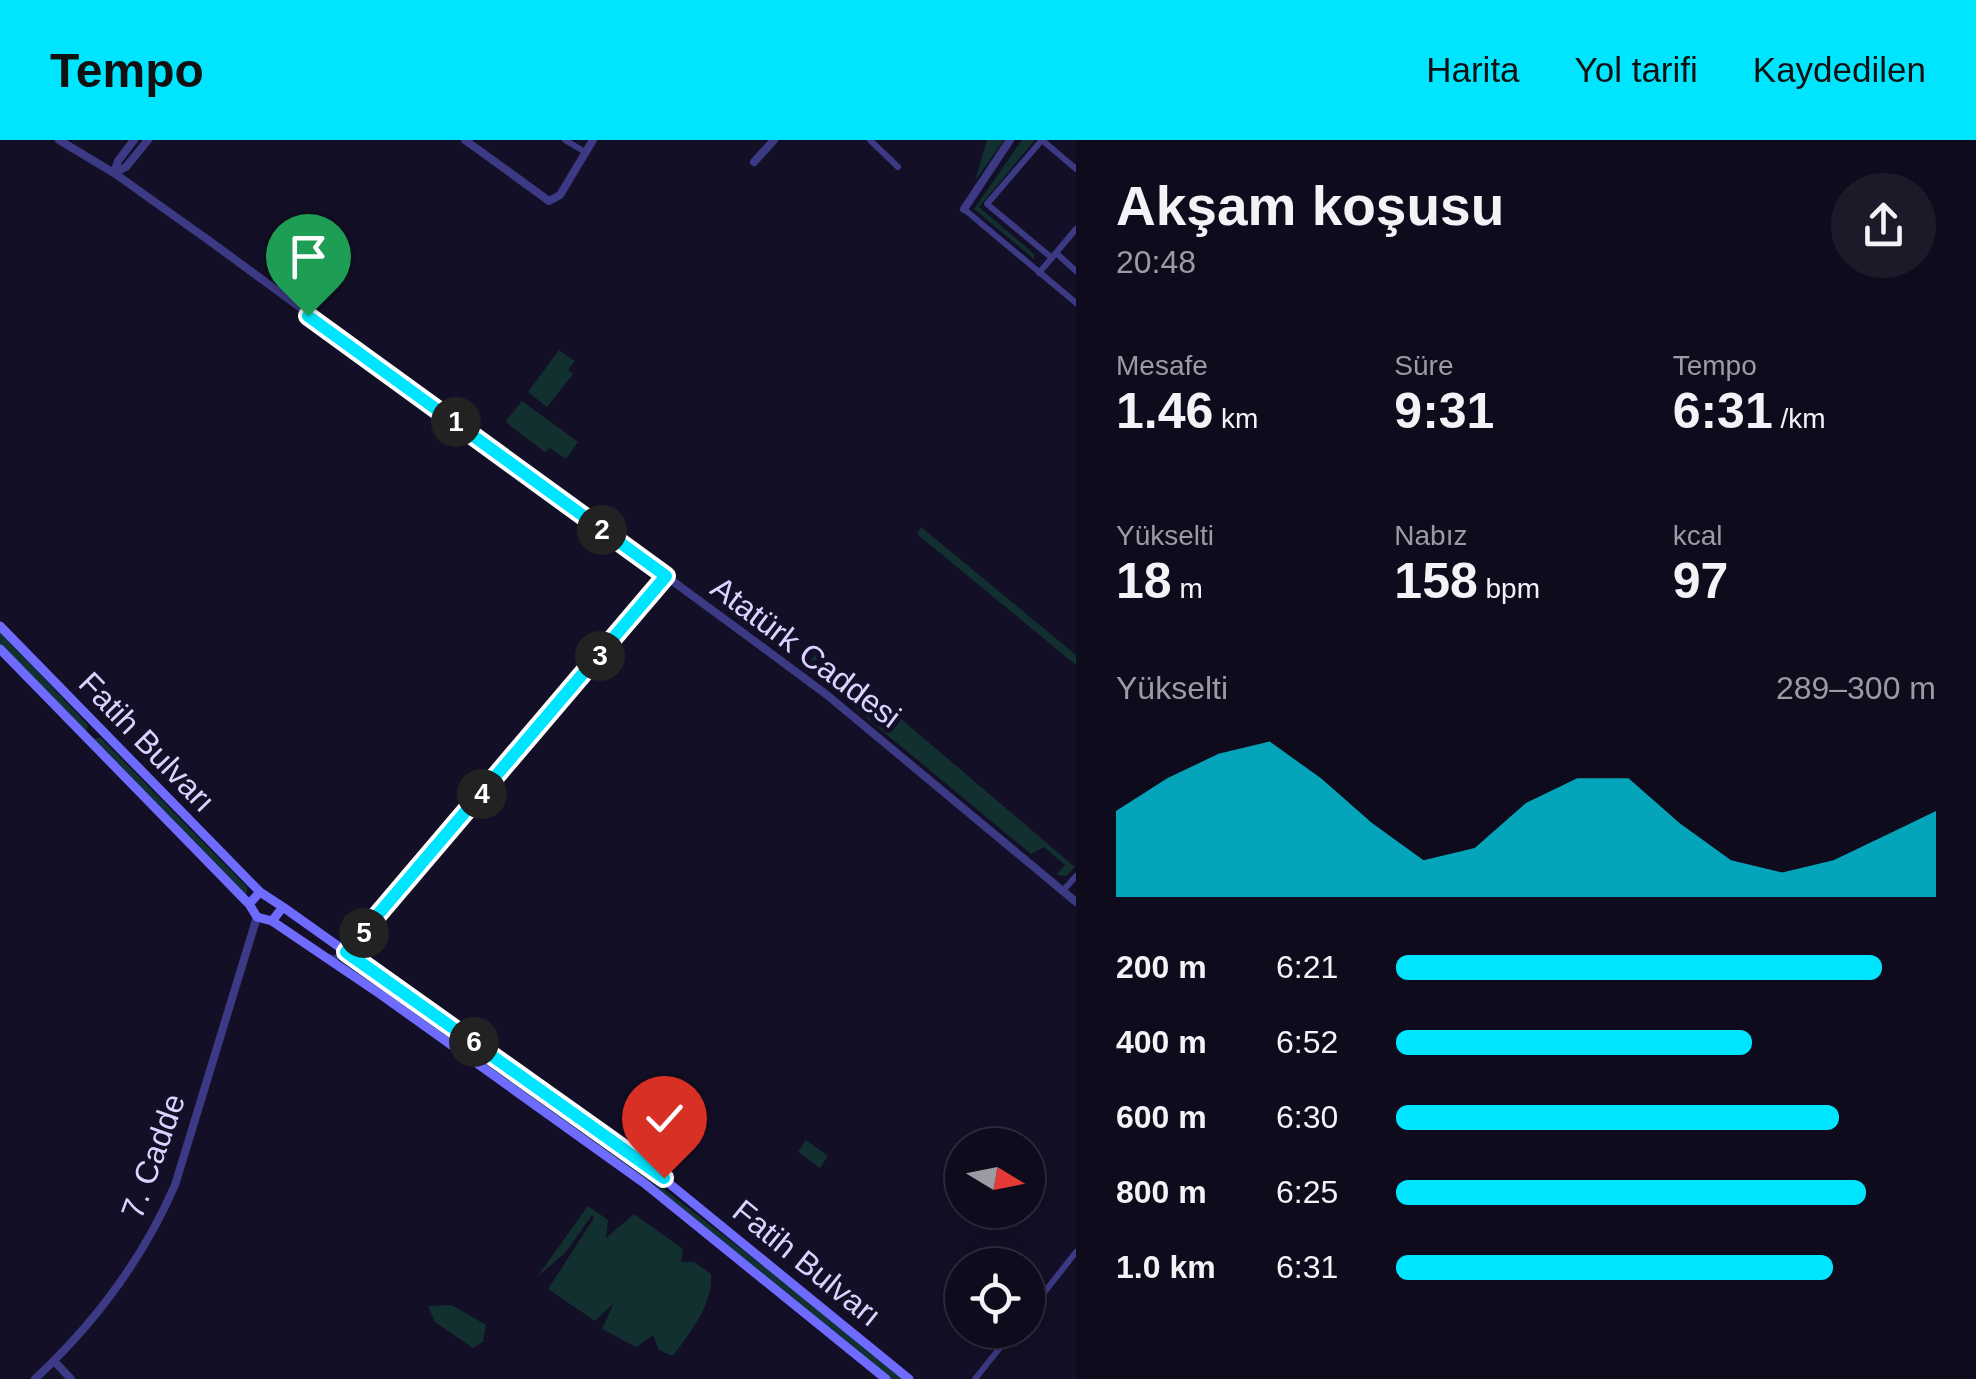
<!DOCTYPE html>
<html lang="tr">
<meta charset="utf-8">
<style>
body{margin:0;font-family:Helvetica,sans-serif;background:#1c1929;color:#f1f3f6;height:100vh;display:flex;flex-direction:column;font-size:38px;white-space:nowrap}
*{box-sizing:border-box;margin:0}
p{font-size:32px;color:#9b9ba3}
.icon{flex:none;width:55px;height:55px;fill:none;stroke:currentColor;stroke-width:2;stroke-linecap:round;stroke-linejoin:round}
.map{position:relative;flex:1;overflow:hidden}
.details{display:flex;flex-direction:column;background:#0e0b1c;width:900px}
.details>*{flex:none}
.needle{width:65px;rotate:100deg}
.buttons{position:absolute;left:945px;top:988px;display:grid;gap:20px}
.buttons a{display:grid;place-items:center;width:100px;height:100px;border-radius:50%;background:#0e0b1c;box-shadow:0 5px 25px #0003,0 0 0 2px #2e2b3b;font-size:50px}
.pin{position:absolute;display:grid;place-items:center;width:85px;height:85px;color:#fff;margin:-102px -42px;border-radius:50% 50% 50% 0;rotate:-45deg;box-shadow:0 0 10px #0007}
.pin .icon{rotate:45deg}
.km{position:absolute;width:50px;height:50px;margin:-25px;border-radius:50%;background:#222;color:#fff;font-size:28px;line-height:50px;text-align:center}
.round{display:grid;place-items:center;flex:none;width:105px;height:105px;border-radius:52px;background:#1c1929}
.head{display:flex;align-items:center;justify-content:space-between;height:170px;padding:0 40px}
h1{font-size:55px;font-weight:700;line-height:75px}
.metrics{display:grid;grid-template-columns:repeat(3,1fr);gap:15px;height:170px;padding:10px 40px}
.metrics div{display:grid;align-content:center}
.metrics b{font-size:50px;font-weight:700}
.metrics small{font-size:28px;font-weight:400}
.metrics p{font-size:28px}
.chart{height:280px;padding:20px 40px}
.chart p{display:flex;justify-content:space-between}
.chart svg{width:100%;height:180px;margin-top:10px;fill:#00e5ff;opacity:.7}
ul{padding:0 40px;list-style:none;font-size:32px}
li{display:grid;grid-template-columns:160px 120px 1fr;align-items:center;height:75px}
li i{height:25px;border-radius:12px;background:#00e5ff}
header{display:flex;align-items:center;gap:60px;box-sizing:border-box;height:140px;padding:0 50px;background:#00e5ff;color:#111}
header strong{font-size:48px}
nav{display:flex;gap:55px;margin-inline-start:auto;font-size:35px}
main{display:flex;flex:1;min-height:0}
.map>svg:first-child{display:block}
</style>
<header>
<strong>Tempo</strong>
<nav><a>Harita</a><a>Yol tarifi</a><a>Kaydedilen</a></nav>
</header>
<main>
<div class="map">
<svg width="1076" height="1239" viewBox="0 0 1076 1239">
<rect width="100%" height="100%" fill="#130f26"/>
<path fill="#12302f" d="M 987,0 L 1004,0 L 975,41 Z
M 1022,0 L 1035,0 L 979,67 L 1034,114 L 1034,119 L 974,69 Z
M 559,210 L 575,221 L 568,230 L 573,234 L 547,267 L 528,252 Z
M 522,261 L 578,302 L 566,319 L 550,308 L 545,312 L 508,284 L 506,281 Z
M 921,387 L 1076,515 L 1076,525 L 917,394 Z
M 0,492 L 88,585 L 87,590 L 83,592 L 0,506 Z
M 820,510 L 1075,727 L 1066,736 L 1056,735 L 1065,725 L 1044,707 L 1031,714 L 805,527 Z
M 95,598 L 101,598 L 247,747 L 247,753 L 244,756 L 93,601 Z
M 348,818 C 539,954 724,1091 905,1239 L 891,1239 L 736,1113 L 339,822 Z
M 806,1000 L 828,1016 L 820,1028 L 798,1012 Z
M 588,1066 L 608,1080 L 606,1098 L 634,1074 L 683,1109 L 681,1122 L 694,1122 L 711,1134 C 713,1165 691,1191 673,1216 L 659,1210 L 653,1195 L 636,1207 L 602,1189 L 614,1163 L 595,1181 L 548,1149 L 594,1078 L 592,1075 L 565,1113 L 537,1137 Z
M 452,1165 L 486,1185 L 483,1202 L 473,1208 L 435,1182 L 428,1166 Z"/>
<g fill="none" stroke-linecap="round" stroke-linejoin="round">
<path stroke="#3d3a85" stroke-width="6" d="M 565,0 L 585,12
M 870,0 L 898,27
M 1042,0 L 987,64 L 1052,118
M 1042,0 L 1076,29
M 964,69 L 1076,163
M 1056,113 L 1076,131
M 1039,133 L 1076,89
M 1063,751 L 1076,736
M 329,817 L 334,819 L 347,812 L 666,436
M 1028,1173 L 1076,1112
M 975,1239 L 1014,1190"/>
<path stroke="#3d3a85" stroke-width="8" d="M 59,0 L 114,33 L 211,102 L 761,506 L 827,555 L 1076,762
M 465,0 L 549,61 L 560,55 L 593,0
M 754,22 L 774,0
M 114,33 L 126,27 L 148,0
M 114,33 L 118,21 L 134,0
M 964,69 L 1010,0
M 54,1221 L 71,1239
M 35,1239 C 95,1183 142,1121 175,1045 L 257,777"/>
<path stroke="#6f6bff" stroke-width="9" d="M 0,486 L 260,752
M 0,509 L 249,764
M 260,752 L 283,767 L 272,781 L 257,777 L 249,764 Z
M 283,767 L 649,1027 L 909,1239
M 272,781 L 380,854 L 644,1043 L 886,1239"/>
</g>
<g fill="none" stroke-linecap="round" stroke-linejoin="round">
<g stroke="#fff" stroke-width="20">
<path id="route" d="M 308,176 L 666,436 L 346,812 L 664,1038"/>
</g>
<use href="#route" stroke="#00e5ff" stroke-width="12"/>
</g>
<g text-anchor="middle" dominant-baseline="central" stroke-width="10" stroke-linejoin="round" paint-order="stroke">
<g font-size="32" fill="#d9d4ff" stroke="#130f26">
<text transform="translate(806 512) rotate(37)">Atatürk Caddesi</text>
<text transform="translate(147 602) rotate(46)">Fatih Bulvarı</text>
<text transform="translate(153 1016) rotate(-70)">7. Cadde</text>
<text transform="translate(807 1123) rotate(39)">Fatih Bulvarı</text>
</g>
</g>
</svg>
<div class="buttons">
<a><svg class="needle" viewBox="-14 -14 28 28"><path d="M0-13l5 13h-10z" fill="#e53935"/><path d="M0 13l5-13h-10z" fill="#9b9ba3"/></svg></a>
<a><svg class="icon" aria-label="locate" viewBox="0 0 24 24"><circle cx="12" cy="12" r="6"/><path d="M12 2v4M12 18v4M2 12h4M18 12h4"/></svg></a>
</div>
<div class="pin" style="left:308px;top:176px;background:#1e9e55"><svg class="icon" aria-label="arrive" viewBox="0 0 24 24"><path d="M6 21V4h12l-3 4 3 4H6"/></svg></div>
<div class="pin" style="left:664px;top:1038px;background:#d93025"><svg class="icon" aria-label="check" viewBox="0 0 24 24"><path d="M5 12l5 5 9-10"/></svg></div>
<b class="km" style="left:456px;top:282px">1</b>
<b class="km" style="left:602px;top:390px">2</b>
<b class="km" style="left:600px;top:516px">3</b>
<b class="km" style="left:482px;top:654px">4</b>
<b class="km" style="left:364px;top:793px">5</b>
<b class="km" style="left:474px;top:902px">6</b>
</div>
<section class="details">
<div class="head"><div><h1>Akşam koşusu</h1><p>20:48</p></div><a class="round"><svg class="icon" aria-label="share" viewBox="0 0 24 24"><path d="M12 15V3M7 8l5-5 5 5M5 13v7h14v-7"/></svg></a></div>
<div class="metrics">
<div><p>Mesafe</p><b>1.46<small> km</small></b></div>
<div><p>Süre</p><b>9:31</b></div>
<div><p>Tempo</p><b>6:31<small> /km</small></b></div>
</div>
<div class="metrics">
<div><p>Yükselti</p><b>18<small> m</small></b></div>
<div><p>Nabız</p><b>158<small> bpm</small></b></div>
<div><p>kcal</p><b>97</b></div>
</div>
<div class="chart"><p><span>Yükselti</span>289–300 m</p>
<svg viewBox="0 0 160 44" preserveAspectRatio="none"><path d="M0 44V23L10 15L20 9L30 6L40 15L50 26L60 35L70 32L80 21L90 15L100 15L110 26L120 35L130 38L140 35L150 29L160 23V44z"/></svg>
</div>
<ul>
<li><b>200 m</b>6:21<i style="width:90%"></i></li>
<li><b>400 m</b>6:52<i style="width:66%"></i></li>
<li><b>600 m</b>6:30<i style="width:82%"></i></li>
<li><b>800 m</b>6:25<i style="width:87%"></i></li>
<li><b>1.0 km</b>6:31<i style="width:81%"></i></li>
</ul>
</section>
</main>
